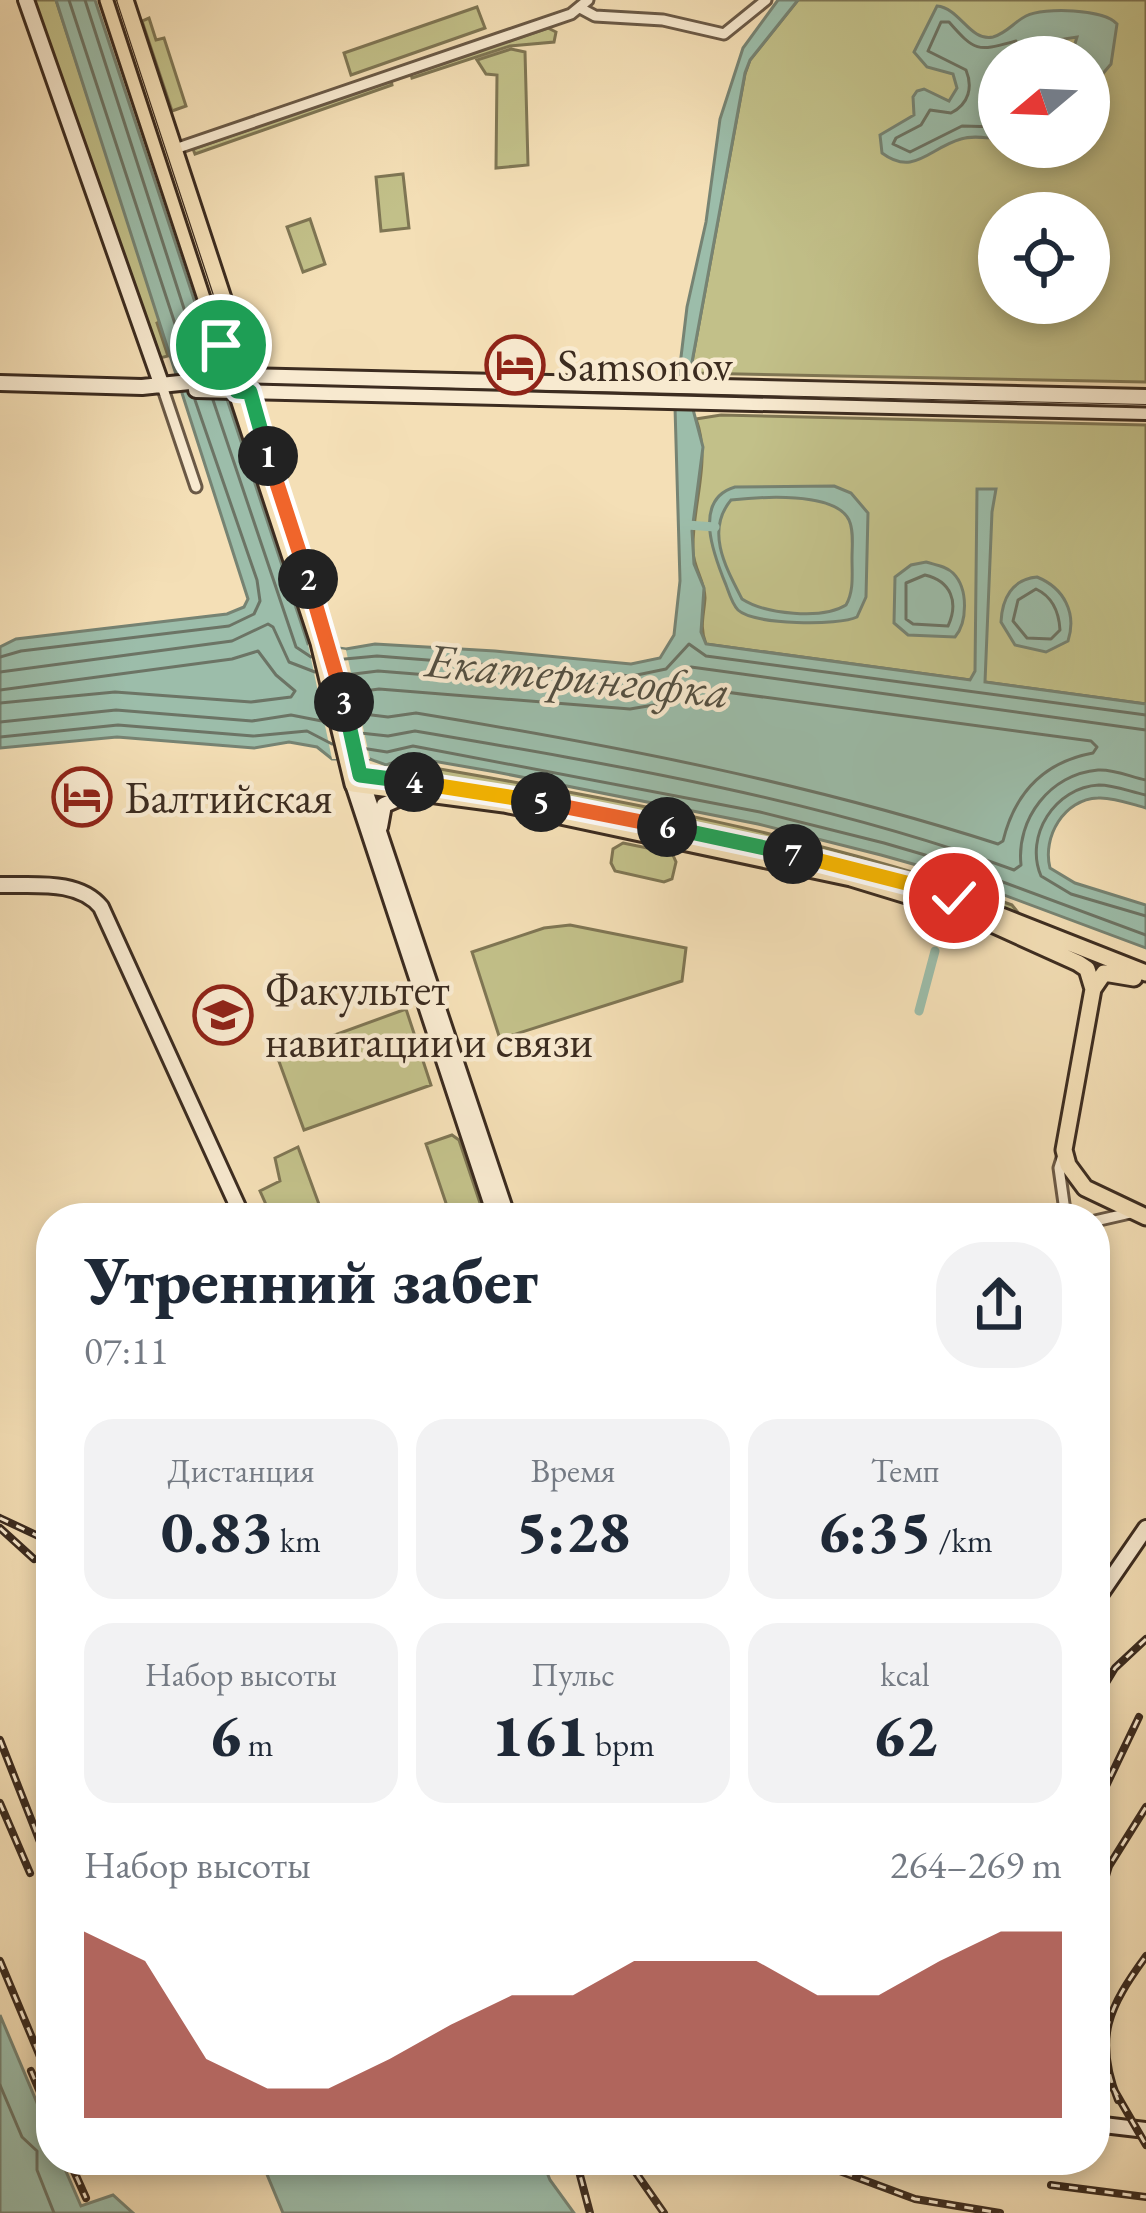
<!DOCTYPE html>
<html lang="ru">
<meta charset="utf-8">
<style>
body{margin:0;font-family:"EB Garamond",serif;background:#f2f2f3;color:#1f2937;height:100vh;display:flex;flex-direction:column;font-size:45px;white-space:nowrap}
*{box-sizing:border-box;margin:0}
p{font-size:39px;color:#747a83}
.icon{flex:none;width:66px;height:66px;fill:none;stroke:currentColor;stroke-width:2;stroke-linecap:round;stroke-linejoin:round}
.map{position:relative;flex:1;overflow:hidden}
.side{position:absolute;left:36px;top:1203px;width:1074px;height:972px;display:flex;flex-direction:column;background:#fff;border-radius:48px;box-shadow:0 6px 18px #0003}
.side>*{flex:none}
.needle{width:78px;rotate:251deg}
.buttons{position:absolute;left:978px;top:36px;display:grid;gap:24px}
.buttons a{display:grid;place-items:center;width:132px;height:132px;border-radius:50%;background:#fff;box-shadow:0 6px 18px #0003;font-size:60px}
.pin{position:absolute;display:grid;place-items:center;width:102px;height:102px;color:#fff;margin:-51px;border:6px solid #fff;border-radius:50%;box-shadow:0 3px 12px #0007}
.km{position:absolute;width:60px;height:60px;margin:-30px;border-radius:50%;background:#222;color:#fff;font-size:33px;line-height:60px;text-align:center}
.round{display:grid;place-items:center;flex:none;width:126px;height:126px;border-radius:48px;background:#f2f2f3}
.overview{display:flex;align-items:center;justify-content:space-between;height:204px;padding:0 48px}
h1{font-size:66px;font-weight:800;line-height:90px}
.stats{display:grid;grid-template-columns:repeat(3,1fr);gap:18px;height:204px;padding:12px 48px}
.stats div{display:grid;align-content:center;border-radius:30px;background:#f2f2f3;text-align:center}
.stats b{font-size:60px;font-weight:800}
.stats small{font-size:33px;font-weight:400}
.stats p{font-size:33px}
.chart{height:336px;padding:24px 48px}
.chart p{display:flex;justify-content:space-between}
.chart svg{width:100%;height:216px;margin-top:12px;fill:#8f2418;opacity:.7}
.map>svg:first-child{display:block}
</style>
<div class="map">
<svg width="1146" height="2213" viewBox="0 0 1146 2213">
<rect width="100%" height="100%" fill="#f4dfb6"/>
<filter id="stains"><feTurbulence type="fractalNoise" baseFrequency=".00167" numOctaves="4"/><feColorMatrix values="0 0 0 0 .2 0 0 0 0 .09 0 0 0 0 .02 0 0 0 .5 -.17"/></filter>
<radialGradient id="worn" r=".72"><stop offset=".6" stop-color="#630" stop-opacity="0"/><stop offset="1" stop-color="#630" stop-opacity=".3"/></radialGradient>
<path fill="#c2c089" stroke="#7f7654" stroke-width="3" fill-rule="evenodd" d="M 32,0 L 56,0 L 161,321 L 157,323 L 168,356 L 160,358 L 153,336 L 147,332 Z
M 798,0 L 1146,0 L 1146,382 L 690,373 L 745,74 L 750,60 ZM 999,57 L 1089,57 L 1089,147 L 999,147 ZM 999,213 L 1089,213 L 1089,303 L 999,303 Z
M 477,7 L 485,28 L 351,75 L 344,53 Z
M 149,18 L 156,40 L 164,38 L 186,106 L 172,111 L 142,21 Z
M 548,28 L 556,32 L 554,42 L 510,46 L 412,78 L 411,74 Z
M 511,49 L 525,52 L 528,165 L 496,168 L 497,75 L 486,74 L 477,60 Z
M 391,80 L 392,85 L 195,154 L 193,149 Z
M 403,174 L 409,228 L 381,231 L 376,177 Z
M 310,219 L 325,264 L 303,272 L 287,227 Z
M 721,415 L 1146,425 L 1146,704 L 706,644 C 699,627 704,615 705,598 C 705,582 694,568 693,552 C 691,508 712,461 696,419 Z
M 411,764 C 613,799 819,835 1012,905 L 1020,915 L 1015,917 C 820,841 594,801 386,774 Z
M 623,843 L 672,853 L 676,862 L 672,879 L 664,882 L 615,871 L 611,863 L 613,849 Z
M 570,925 L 686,948 L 682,981 L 500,1039 L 472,952 L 544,928 Z
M 406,1009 L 431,1085 L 304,1130 L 277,1056 Z
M 452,1135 L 459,1140 L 485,1218 L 451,1218 L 426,1144 Z
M 298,1147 L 324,1218 L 272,1218 L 260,1191 L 280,1181 L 275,1158 Z"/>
<path fill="#9cbdaa" stroke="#768373" stroke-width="3" fill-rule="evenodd" d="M 56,0 L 95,0 L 308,644 L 346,649 L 375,644 L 495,651 L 631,664 L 660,658 L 674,635 L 680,581 L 675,407 L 687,307 L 706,222 L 720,119 L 743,48 L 778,0 L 798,0 L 750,60 L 745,73 L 690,373 L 690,398 L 703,447 L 692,531 L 694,564 L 704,588 L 701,632 L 706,644 L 970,680 L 975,671 L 977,489 L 996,489 L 992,512 L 985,682 L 1146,704 L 1146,808 C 1131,804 1113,797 1098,798 C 1064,799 1042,837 1050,868 L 1075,883 L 1146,905 L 1146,948 L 945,873 L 881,855 L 758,824 L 496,772 L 410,757 L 386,765 L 370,759 L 332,759 L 317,747 L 289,742 L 254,748 L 117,737 L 0,748 L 0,647 L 16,639 L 227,614 L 244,607 L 248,599 Z
M 937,6 C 960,8 970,42 993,37 C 1007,33 1014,22 1026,16 C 1044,7 1104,9 1117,24 L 1111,64 L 1089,90 L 1089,57 L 1071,57 L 1077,37 L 1037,43 L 1030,57 L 999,57 L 999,139 C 986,138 973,135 961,139 C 929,148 914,177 882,153 L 880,135 L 914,115 L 913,97 L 917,91 L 924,89 L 949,101 L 957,88 L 953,74 L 927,67 L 914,52 Z
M 834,486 L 851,493 L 868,513 L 866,597 L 857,617 C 839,626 754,625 738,610 C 732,604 729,593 726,585 C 715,558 691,500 735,487 ZM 731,500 C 759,497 835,491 849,520 C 854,531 852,546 852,558 C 852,575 854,591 846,605 C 822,620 765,614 742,599 C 726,568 705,531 731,500 Z
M 926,562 C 936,565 946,566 953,573 C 969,589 967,623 955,637 L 908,635 L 894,623 L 895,577 L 911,565 Z
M 1037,577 C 1064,588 1077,613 1068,641 L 1046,652 L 1015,645 L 1001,622 C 1002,599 1012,579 1037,577 Z
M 0,2015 L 51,2136 L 51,2160 L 61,2160 L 81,2206 L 113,2195 L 133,2213 L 0,2213 Z
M 261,2160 L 542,2160 L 550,2180 L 574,2213 L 283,2213 Z"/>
<path fill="#f4dfb6" d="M 308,644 L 346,650 L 370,759 L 332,759 Z"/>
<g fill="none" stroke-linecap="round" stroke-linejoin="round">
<path stroke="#6c7465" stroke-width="3" d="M 69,0 L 178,333 L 186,373
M 85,0 L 204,371
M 999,127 L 962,126 L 910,152 L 893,144 L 896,138 L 921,125 L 930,110 L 951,113 C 969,104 973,87 966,70 L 928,51 L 941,22 L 949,22 C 976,53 978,51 1016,41 L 1019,57
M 213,400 L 296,647 L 311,657
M 925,575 C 951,581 959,602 948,626 L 913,624 L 906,619 L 906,583 Z
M 1036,589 C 1053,597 1059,612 1060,630 L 1051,639 L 1027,638 L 1013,621 L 1018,600 Z
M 0,657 L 21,651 L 229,626 L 254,614 L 260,601 L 257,580 L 195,400
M 334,660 L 377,656 L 632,676 L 666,669 L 689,644 L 706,656 L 1146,715
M 0,672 L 232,641 L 268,624 L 273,627 L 289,662 L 315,672
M 338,676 L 378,671 L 630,691 L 668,684 L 691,667 L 1146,730
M 0,690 L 232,659 L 258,651 L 276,675 L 295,691 L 291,697 L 251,702 L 115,692 L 0,703
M 342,694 L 379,689 L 630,709 L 672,702 L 696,688 L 1091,741 L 1097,747 L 1093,753 C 1044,762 1015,792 1003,841 L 998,844 C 809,783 612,745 416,713 L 388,717 L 347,712
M 0,722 L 116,710 L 252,721 L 291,715 L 327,722
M 351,732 L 388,736 L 415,731 C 617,765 822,800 1014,870 L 1021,865 C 1016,819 1050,774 1098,770 C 1114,769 1131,777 1146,780
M 0,737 L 118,725 L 253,736 L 307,731 L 332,744
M 355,747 L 387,752 L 413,746 L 760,812 L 884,843 L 949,862 L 1146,935
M 1146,795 C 1131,792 1114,785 1099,785 C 1055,787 1024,836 1041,876 L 1071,894 L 1146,916
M 0,2085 L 22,2137 L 37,2151 L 37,2170 L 54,2213"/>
<path stroke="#9cbdaa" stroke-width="9" d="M 687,525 L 715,527
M 919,1011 L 935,951"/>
<g stroke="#6a5946" stroke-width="15">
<path id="street" d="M 582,9 L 595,16 L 663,20 L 724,34 L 766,0
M 175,149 L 571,14 L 588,0
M 162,386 L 196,487
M 1063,1155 L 1059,1168 L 1066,1218
M 1095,1221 L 1130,1213"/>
</g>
<g stroke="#3c2c20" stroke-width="20">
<path id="secondary" d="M 26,0 L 162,386
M 0,383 L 142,387 L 246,376 L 1146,397
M 196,390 L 1146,412
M 360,775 L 508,1218
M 353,784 L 496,1218
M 380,827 L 384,805 L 414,792
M 0,885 C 33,886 78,879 101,907 L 243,1218
M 1095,1602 L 1146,1528
M 1095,2124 L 1146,2130"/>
</g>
<g stroke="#3c2c20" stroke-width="21">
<path id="primary" d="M 108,0 L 319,643 L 353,784 L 504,804 L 851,878 L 972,915 L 1078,963 L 1087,969 L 1093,989 L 1064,1150 L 1068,1165 L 1085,1188 L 1146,1217
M 125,0 L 239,347 L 258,424
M 976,906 L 1146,973
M 1093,989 L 1104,973 L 1134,978"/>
</g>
<use href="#street" stroke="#f8ead0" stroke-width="9"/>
<use href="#secondary" stroke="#f8ead0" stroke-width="14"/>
<use href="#primary" stroke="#f4dfb6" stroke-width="15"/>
<path stroke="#3c2c20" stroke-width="3" d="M 114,0 L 232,361 L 242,377 L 253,384 L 1146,407"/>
<g stroke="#3c2c20" stroke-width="8">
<path id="rail" d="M 0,1518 L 51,1542
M 0,1528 L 34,1559
M 1095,1701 L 1115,1668 L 1146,1639
M 0,1740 L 51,1870
M 0,1803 L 30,1873
M 1095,1809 L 1139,1717
M 1095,1912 L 1109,1866 L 1146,1807
M 0,1961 L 51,2083
M 31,2071 L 51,2118
M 1113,2088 L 1146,2145
M 1118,2100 C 1093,2037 1109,2007 1146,1956
M 69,2160 L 86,2198
M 576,2160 L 590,2213
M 627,2160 L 664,2213
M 810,2160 L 915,2199 L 1000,2213
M 1051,2185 L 1146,2197"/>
</g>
<use href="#rail" stroke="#f8ead0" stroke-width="3" stroke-dasharray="9" stroke-linecap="butt"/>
</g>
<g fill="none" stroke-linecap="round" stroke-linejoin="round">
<g stroke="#fff" stroke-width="24">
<path id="split-1" d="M 221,345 L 237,391 L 250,392 L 268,456"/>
</g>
<g stroke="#fff" stroke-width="24">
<path id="split-2" d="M 268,456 L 308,579"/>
</g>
<g stroke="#fff" stroke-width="24">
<path id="split-3" d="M 308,579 L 344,702"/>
</g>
<g stroke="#fff" stroke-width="24">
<path id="split-4" d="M 344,702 L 360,775 L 414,782"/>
</g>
<g stroke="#fff" stroke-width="24">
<path id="split-5" d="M 414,782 L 541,802"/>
</g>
<g stroke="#fff" stroke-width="24">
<path id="split-6" d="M 541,802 L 667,827"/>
</g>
<g stroke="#fff" stroke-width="24">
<path id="split-7" d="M 667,827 L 793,854"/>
</g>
<g stroke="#fff" stroke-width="24">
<path id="split-8" d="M 793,854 L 918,886"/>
</g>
<g stroke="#fff" stroke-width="24">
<path id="split-9" d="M 918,886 L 954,898"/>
</g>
<use href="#split-1" stroke="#22a559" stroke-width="15"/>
<use href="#split-2" stroke="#f0652b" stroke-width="15"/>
<use href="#split-3" stroke="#f0652b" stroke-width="15"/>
<use href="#split-4" stroke="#22a559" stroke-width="15"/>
<use href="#split-5" stroke="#f5b400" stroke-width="15"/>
<use href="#split-6" stroke="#f0652b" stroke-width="15"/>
<use href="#split-7" stroke="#22a559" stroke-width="15"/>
<use href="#split-8" stroke="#f5b400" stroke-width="15"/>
<use href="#split-9" stroke="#f5b400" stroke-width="15"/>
</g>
<defs>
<g id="hotel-ring" transform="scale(3)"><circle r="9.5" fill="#f8ead0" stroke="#8f2418" stroke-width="1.5"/><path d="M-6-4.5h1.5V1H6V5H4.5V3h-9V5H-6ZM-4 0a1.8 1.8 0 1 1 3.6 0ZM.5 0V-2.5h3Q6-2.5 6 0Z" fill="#8f2418"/></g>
<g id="university-ring" transform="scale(3)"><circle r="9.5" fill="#f8ead0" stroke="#8f2418" stroke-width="1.5"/><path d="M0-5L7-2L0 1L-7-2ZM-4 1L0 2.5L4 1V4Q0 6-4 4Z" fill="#8f2418"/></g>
</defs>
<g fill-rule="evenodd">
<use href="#hotel-ring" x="515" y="365"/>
<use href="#hotel-ring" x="82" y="797"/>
<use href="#university-ring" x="223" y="1015"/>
</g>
<g text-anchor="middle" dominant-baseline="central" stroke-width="9" stroke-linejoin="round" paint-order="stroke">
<g font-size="45" fill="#3c2c20" stroke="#f8ead0" text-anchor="start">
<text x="557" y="365">Samsonov</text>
<text x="124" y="797">Балтийская</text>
<text x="265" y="989">Факультет<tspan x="265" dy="52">навигации и связи</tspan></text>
</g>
<g font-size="48" font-style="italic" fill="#545042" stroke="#f8ead0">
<text transform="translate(578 675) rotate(6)">Екатерингофка</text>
</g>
</g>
<rect width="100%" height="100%" filter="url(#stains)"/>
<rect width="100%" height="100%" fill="url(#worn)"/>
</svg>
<div class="buttons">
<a><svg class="needle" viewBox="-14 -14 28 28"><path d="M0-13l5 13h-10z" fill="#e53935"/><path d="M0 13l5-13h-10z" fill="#747a83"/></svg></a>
<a><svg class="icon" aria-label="locate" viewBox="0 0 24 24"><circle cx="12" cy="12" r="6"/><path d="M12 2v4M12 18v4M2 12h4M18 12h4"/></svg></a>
</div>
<div class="pin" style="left:221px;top:345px;background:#1e9e55"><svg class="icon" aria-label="arrive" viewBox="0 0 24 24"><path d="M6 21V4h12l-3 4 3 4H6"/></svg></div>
<div class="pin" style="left:954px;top:898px;background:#d93025"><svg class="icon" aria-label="check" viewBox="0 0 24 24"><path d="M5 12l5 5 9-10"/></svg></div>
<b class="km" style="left:268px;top:456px">1</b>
<b class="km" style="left:308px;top:579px">2</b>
<b class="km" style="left:344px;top:702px">3</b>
<b class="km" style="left:414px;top:782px">4</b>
<b class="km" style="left:541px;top:802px">5</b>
<b class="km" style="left:667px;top:827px">6</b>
<b class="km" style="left:793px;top:854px">7</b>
<section class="side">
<div class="overview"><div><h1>Утренний забег</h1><p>07:11</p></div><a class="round"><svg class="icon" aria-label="share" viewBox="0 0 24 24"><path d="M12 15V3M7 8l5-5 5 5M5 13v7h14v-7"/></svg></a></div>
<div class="stats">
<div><p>Дистанция</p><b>0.83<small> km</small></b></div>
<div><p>Время</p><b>5:28</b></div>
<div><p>Темп</p><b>6:35<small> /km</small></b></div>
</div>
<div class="stats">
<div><p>Набор высоты</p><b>6<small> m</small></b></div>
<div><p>Пульс</p><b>161<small> bpm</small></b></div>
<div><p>kcal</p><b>62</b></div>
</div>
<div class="chart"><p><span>Набор высоты</span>264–269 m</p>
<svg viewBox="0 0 160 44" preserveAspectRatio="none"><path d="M0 44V6L10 12L20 32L30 38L40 38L50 32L60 25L70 19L80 19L90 12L100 12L110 12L120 19L130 19L140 12L150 6L160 6V44z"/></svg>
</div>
</section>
</div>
